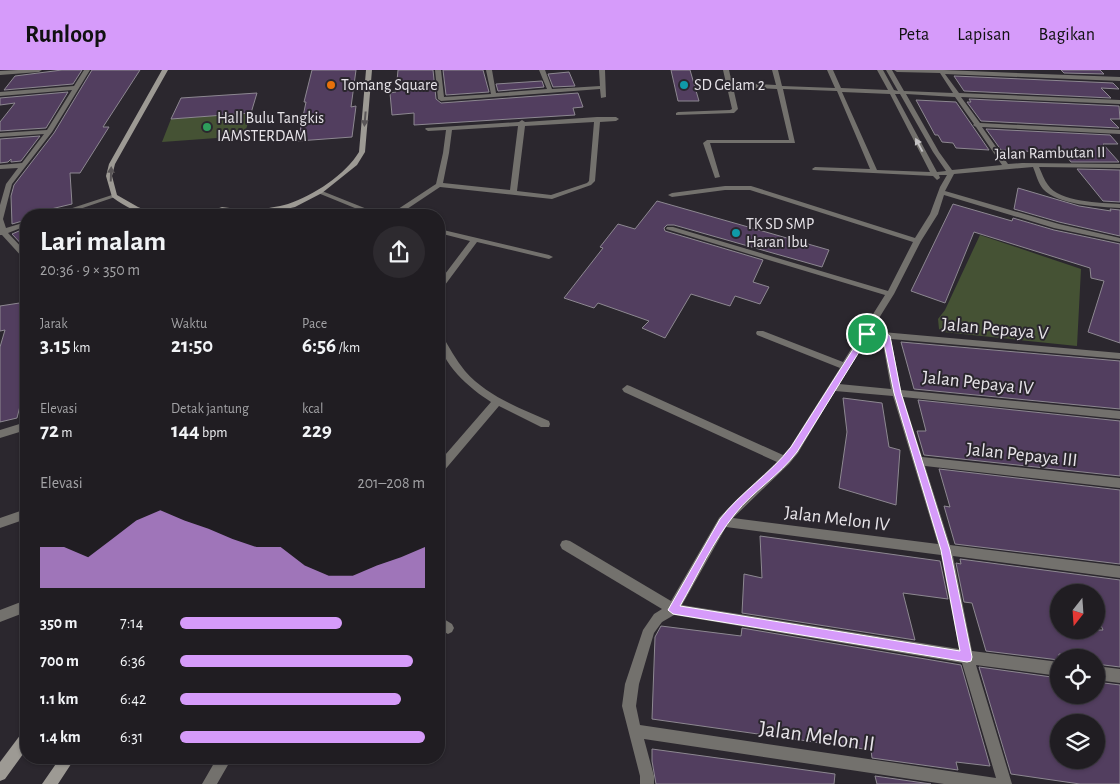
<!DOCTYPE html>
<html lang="id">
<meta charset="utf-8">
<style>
body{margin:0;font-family:"Alegreya Sans",sans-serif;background:#2d2a2f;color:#f1f3f6;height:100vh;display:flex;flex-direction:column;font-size:19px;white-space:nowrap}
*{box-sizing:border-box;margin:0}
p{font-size:16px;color:#a2a2a5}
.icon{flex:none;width:28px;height:28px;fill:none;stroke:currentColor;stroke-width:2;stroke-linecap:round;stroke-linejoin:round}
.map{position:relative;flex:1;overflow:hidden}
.panel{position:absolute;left:20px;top:139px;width:425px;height:555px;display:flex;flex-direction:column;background:#201d22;border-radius:20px;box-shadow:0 1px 4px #0004,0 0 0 1px #3d3b40}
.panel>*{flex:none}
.needle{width:32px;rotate:197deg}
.tools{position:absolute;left:1050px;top:514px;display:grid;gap:10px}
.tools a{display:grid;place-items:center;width:55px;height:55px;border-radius:50%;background:#201d22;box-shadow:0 1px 4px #0004,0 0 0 1px #3d3b40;font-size:25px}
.pin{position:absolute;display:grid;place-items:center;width:42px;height:42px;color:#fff;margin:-21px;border:2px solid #fff;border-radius:50%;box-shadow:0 1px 5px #0007}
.round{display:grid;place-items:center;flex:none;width:52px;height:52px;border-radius:26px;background:#2d2a2f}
.overview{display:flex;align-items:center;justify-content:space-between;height:85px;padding:0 20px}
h1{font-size:28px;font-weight:600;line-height:38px}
.figures{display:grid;grid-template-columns:repeat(3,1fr);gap:8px;height:85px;padding:5px 20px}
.figures div{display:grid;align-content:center}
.figures b{font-size:21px;font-weight:600}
.figures small{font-size:14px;font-weight:400}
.figures p{font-size:14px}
.chart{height:140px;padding:10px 20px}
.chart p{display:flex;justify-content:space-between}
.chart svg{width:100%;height:90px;margin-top:5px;fill:#d69bfa;opacity:.7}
ul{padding:0 20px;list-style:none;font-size:16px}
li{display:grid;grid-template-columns:80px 60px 1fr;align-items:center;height:38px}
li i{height:12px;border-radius:6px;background:#d69bfa}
header{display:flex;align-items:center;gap:30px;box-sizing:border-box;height:70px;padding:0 25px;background:#d69bfa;color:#111}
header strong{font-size:24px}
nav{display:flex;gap:28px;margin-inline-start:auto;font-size:18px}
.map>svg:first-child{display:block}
</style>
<header>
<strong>Runloop</strong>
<nav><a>Peta</a><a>Lapisan</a><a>Bagikan</a></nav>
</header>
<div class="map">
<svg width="1120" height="714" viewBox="0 0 1120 714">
<rect width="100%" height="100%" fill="#2b272e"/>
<path fill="#455234" d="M 251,43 L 244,66 L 162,72 L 171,49 Z
M 980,165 L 1081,199 L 1077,276 L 943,262 L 939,259 L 938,249 L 945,240 Z"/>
<path fill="#523e5f" stroke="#8d8891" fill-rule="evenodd" d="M 62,0 L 82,0 L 73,14 L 4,20 L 15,6 Z
M 92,0 L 140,0 L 103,57 L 109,57 L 80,103 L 70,103 L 72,134 L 34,143 L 34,145 L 26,145 L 26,150 L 12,154 L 11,126 L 14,115 L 54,63 Z
M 312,0 L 356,0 L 351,37 L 356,36 L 352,67 L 298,71 L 306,32 L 304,32 Z
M 398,0 L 433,0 L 436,29 L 441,33 L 578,23 L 583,37 L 573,38 L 575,45 L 414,55 L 414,43 L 392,45 L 390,23 L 396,22 Z
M 443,0 L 483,0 L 489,22 L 446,25 Z
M 671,0 L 690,0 L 699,31 L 678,31 Z
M 1061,0 L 1100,0 L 1104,4 L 1064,3 Z
M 569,2 L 575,16 L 553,17 L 548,4 Z
M 954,6 L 1113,13 L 1119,19 L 1101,18 L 1111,28 L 964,21 Z
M 542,11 L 544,17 L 498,21 L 496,14 Z
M 68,22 L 46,58 L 0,61 L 0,52 L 15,33 L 0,35 L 0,28 Z
M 257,23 L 251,43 L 171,49 L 181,28 Z
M 969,29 L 1119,36 L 1120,49 L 1110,49 L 1119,58 L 981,51 L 967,32 L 971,32 Z
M 916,30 L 956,32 L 989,80 L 956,78 L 953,73 L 942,72 L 938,65 L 935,65 Z
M 986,59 L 1110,65 L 1118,74 L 1103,74 L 1119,92 L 1071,92 L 1064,83 L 1001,80 Z
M 40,66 L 21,91 L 11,92 L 11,89 L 8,92 L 0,93 L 0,69 Z
M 1077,99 L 1120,100 L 1120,132 L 1103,131 Z
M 1018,118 L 1079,136 L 1111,141 L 1110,139 L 1120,140 L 1120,166 L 1059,152 L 1014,139 Z
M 657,131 L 829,180 L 822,197 L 674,155 L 667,155 L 664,158 L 665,161 L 763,190 L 753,212 L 769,217 L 760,234 L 735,226 L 730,236 L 691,224 L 665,268 L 642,258 L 649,251 L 598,233 L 594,238 L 564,228 L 603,178 L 600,177 L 618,154 L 635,159 Z
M 953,134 L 1012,151 L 1013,148 L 1054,160 L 1120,174 L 1120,273 L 1088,262 L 1104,211 L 1091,208 L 1090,198 L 974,162 L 945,233 L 911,221 Z
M 26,158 L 26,179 L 12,164 Z
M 26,232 L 26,312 L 17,348 L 0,352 L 0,277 L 5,260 L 0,261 L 0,236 Z
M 901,272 L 1120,291 L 1120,339 L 914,319 Z
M 843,328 L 882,333 L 889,377 L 900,380 L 896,435 L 839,418 L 847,362 Z
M 918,330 L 1120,351 L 1120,406 L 924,385 L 917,361 L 926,361 Z
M 939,399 L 1120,420 L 1120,494 L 955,474 L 944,436 L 950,437 Z
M 760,466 L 940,491 L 948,529 L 903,523 L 915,570 L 742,543 L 744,504 L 762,508 Z
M 960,489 L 1120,510 L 1120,597 L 1096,594 L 1096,588 L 1059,584 L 1059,590 L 986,581 L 972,533 L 964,532 L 956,493 L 961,494 ZM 1059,522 L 1096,522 L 1096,544 L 1103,560 L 1059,560 Z
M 661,556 L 741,566 L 742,558 L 961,595 L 990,696 L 956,692 L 958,700 L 872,688 L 871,680 L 652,649 L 655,567 Z
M 979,597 L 1059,608 L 1059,625 L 1096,625 L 1096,612 L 1120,615 L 1120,714 L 1080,714 L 1011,704 ZM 1059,652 L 1096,652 L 1096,690 L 1059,690 Z
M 652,679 L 835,704 L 834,714 L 656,714 L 652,691 Z
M 875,706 L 931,714 L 877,714 Z"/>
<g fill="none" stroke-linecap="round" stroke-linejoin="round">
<path fill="#73716d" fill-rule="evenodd" d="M 18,0 L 42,0 L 39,2 L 0,5 L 0,1 Z
M 84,0 L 90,0 L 52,62 L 12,114 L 3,149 L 6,158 L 26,152 L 26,156 L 8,163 L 26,182 L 26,188 L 23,188 L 2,165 L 0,165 L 0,135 L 6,114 L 18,98 L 0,99 L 0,95 L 22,93 L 44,64 L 0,67 L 0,63 L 47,60 L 72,20 L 0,26 L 0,22 L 74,16 Z
M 435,0 L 441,0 L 444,27 L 491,24 L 486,0 L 492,0 L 496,23 L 547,19 L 539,0 L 545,0 L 552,19 L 600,16 L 599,0 L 605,0 L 606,27 L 601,28 L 600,19 L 441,31 L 438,29 Z
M 723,0 L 729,0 L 732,13 L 776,15 L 772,0 L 778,0 L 782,16 L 835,18 L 827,0 L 833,0 L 841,18 L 888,20 L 877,0 L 883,0 L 894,20 L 898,21 L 886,0 L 892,0 L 904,21 L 953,23 L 940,3 L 897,2 L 894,0 L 943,0 L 1120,7 L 1120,11 L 945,4 L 959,23 L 1120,30 L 1120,34 L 961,27 L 980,53 L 1120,60 L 1120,64 L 982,57 L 1008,94 L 1022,93 L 1120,94 L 1120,98 L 1039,97 C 1042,103 1044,110 1048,115 C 1059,132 1101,133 1120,134 L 1120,138 C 1100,137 1057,135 1043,119 C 1038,113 1036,104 1033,97 L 954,104 L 945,121 L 1059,154 L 1120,168 L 1120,172 L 1054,158 L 944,125 L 938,144 L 921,171 L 894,224 L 871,261 L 1120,283 L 1120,289 L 891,269 L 901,320 L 1120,341 L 1120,349 L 903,327 L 922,387 L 1120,408 L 1120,418 L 925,396 L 950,475 L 1120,496 L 1120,508 L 953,486 L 972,581 L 1059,592 L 1059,606 L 976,595 L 1012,714 L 944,714 L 644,669 L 654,706 L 654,714 L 640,714 L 640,706 L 622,636 L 625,614 L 643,560 L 654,544 L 662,539 L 562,479 L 560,475 L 562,471 L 566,470 L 570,471 L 671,531 L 719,448 L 736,430 L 777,392 L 624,322 L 622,319 L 627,315 L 630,316 L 783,385 L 790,377 L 840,298 L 757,265 L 756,263 L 757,261 L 763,261 L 843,292 L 885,225 L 666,159 L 667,157 L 673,157 L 888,221 L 913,172 L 750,120 L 725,120 L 672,127 L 668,125 L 672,123 L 725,116 L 751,116 L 915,168 L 930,144 L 940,117 L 947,105 L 939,105 L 940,108 L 937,110 L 933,106 L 813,100 L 812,99 L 815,97 L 870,99 L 837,21 L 783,19 L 795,73 L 710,73 L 720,107 L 715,108 L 703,73 L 707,70 L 789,70 L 777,19 L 733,17 L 738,39 L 734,43 L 676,45 L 676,43 L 678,42 L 730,40 L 732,39 ZM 842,22 L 890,24 L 930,102 L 877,100 ZM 895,24 L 900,24 L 933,82 L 946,101 L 937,102 ZM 906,24 L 955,27 L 974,54 L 973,55 L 976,57 L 1002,95 L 952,100 L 939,82 ZM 868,267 L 882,268 L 891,319 L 839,314 ZM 835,321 L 893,326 L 938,474 L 733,448 L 789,394 L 798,383 ZM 726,457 L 941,485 L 959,579 L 682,535 ZM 674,545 L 962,593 L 996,708 L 640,655 L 636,636 L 639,614 L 654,563 L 662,552 Z
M 597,47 L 616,47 L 619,49 L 616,51 L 600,52 L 595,111 L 591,115 L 552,129 L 440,117 L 398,145 L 389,145 L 436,114 L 443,83 L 446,60 L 428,61 L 425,59 L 426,58 L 519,52 L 522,50 L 525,52 ZM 594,52 L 589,111 L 587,113 L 551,125 L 517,121 L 525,56 ZM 518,56 L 510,120 L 443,113 L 449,83 L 452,60 Z
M 318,121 L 322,121 L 382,145 L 372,145 L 318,123 Z
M 112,125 L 118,126 L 62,145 L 51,145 Z
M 439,159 L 549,185 L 553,187 L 549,189 L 477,172 L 442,219 L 439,220 L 439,212 L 470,171 L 439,163 Z
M 439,264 L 442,265 C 449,277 456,290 465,301 C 487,326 519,338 549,351 L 550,354 L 549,357 L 541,357 L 499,336 L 443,402 L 439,403 L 439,392 L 491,332 C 470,319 437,291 439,264 Z
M 26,352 L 26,360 L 0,368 L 0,360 Z
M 26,378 L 26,399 L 20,398 C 18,393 20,384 22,379 Z
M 26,439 L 26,449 L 0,458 L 0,448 Z
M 26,530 L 26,542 L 0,552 L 0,540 Z
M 439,546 L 452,554 L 454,558 L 452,562 L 448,564 L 439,559 Z
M 1096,596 L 1120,599 L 1120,613 L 1096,610 Z
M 217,688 L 232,688 L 217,714 L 202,714 Z"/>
<path fill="#9d9a94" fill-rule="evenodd" d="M 162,0 L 168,0 L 115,94 L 112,106 L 117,125 L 138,137 L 157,145 C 139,145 126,137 112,127 L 106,106 L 109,94 Z
M 366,0 L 372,0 L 365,82 L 357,95 L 322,123 L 295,137 L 260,145 L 247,145 C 258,138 276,138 288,134 C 313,126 346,104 359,82 Z
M 222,137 L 237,139 L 241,145 L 233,145 L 232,143 C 221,141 212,145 200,145 Z
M 26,662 L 26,680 L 5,709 L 0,711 L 0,692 L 21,664 Z
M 60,688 L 75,688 L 58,714 L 42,714 Z"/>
</g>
<defs><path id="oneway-solid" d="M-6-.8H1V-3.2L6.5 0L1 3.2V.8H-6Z" transform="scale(1.25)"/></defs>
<g fill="#595557">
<use href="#oneway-solid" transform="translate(365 49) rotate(95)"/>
<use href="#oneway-solid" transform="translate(111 104) rotate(-88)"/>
</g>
<use fill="#c4c2c4" href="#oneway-solid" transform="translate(919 75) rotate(-118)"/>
<path fill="#d69bfa" stroke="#fff" fill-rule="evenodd" d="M 867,261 L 886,263 L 890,266 L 901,323 L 950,480 L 972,587 L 971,591 L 967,592 L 673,544 L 668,540 L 720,449 C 741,422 770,404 791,377 L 864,262 ZM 869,266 L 883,268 L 894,323 L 941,480 L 960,581 L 680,536 C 698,505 713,471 735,444 C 753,421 779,406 797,382 Z"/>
<circle fill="#e8710a" stroke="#2b272e" stroke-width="2" cx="331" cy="15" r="5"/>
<g fill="#0f9aa8" stroke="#2b272e" stroke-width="2">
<circle cx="684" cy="15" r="5"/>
<circle cx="736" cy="163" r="5"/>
</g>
<circle fill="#2e9e5b" stroke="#2b272e" stroke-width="2" cx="207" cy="57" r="5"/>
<g text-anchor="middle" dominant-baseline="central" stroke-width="4" stroke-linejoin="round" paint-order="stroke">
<g font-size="16" fill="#e7e4e9" stroke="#2b272e" text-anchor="start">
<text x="341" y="15">Tomang Square</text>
<text x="694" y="15">SD Gelam 2</text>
<text x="217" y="48">Hall Bulu Tangkis<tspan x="217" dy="18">IAMSTERDAM</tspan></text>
<text x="746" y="154">TK SD SMP<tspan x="746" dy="18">Haran Ibu</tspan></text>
</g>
<g font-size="16" fill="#e7e4e9" stroke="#2b272e">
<text transform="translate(1050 83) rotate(-1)">Jalan Rambutan II</text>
</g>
<g font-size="19" fill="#e7e4e9" stroke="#2b272e">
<text transform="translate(995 259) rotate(5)">Jalan Pepaya V</text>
<text transform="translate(978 313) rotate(6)">Jalan Pepaya IV</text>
<text transform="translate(1022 385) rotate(6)">Jalan Pepaya III</text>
<text transform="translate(837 449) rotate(7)">Jalan Melon IV</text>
</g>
<g font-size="22" fill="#e7e4e9" stroke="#2b272e">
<text transform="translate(817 666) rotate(8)">Jalan Melon II</text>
</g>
</g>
</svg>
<div class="tools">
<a><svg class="needle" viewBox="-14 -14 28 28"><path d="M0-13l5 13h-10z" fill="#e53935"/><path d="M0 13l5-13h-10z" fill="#a2a2a5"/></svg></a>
<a><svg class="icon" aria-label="locate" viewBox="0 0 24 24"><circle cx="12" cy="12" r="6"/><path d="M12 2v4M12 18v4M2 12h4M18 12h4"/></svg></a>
<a><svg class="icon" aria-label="layers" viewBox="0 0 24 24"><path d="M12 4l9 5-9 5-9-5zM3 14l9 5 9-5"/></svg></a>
</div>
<div class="pin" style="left:867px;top:264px;background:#1e9e55"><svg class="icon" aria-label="arrive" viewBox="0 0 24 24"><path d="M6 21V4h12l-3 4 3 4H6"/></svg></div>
<section class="panel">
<div class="overview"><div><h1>Lari malam</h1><p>20:36 · 9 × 350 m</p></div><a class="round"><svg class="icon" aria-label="share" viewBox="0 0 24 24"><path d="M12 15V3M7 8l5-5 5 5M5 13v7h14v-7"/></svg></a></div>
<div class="figures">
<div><p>Jarak</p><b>3.15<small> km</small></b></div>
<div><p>Waktu</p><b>21:50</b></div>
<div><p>Pace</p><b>6:56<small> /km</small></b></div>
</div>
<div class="figures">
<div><p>Elevasi</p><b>72<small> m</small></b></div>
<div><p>Detak jantung</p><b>144<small> bpm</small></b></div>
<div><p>kcal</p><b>229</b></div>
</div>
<div class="chart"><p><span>Elevasi</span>201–208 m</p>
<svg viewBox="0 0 160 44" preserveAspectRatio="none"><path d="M0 44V24L10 24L20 29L30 20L40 11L50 6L60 11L70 15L80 20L90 24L100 24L110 33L120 38L130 38L140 33L150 29L160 24V44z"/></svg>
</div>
<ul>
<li><b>350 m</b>7:14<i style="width:66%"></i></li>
<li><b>700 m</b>6:36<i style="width:95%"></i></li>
<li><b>1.1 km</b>6:42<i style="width:90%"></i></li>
<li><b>1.4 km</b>6:31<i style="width:100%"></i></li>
</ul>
</section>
</div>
